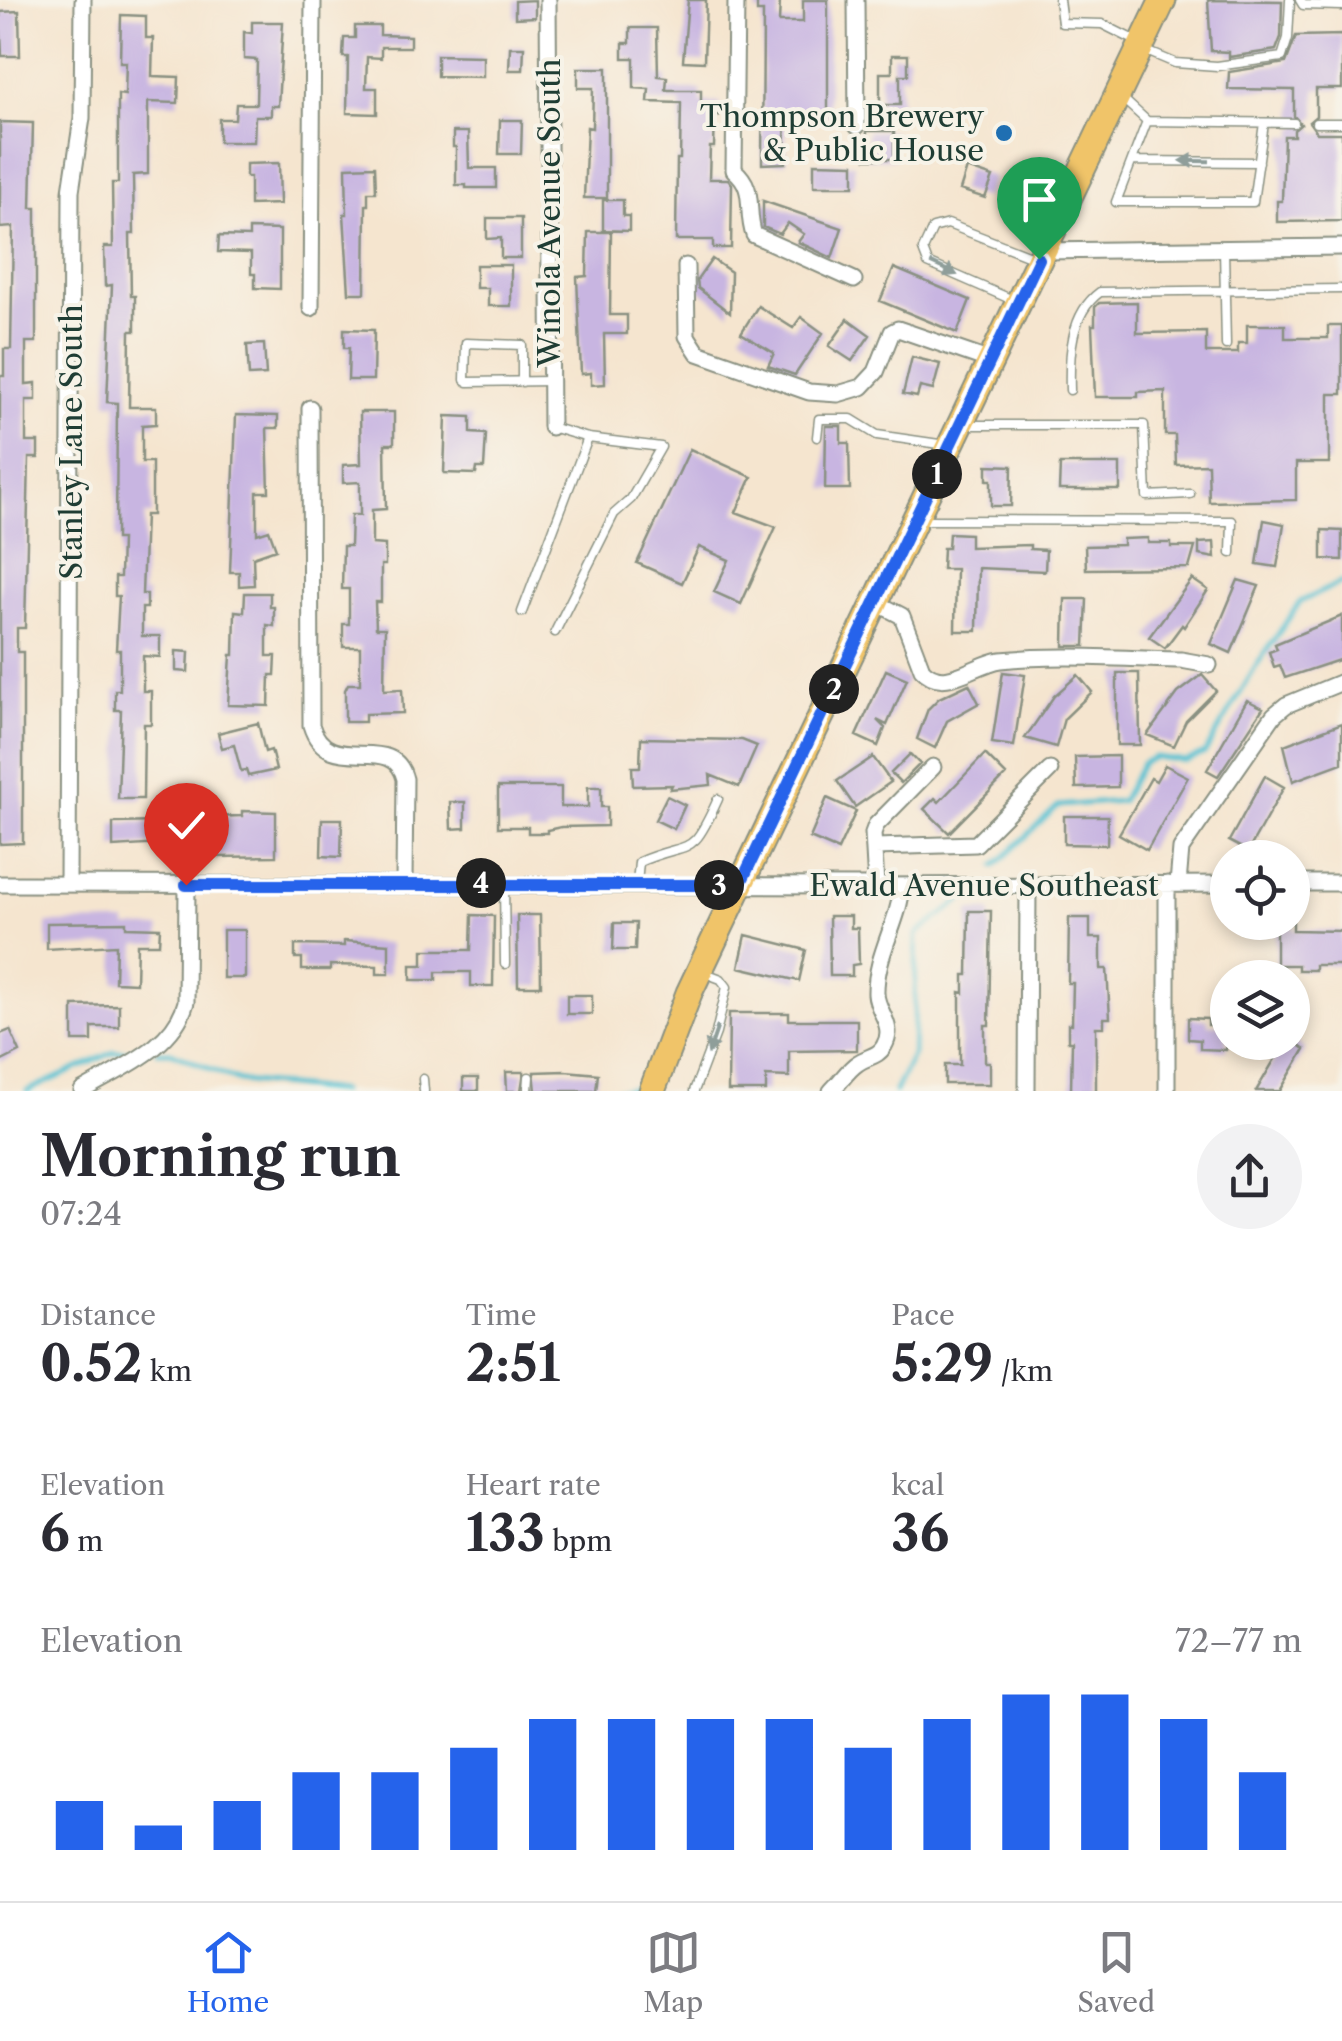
<!DOCTYPE html>
<meta charset="utf-8">
<style>
body{margin:0;font-family:"Libre Caslon Text",serif;background:#f2f2f3;color:#2b2b33;height:100vh;display:flex;flex-direction:column;font-size:38px;white-space:nowrap}
*{box-sizing:border-box;margin:0}
p{font-size:32px;color:#7c7c81}
.icon{flex:none;width:55px;height:55px;fill:none;stroke:currentColor;stroke-width:2;stroke-linecap:round;stroke-linejoin:round}
.map{position:relative;height:1091px;overflow:hidden}
.side{display:flex;flex-direction:column;background:#fff;flex:1}
.side>*{flex:none}
.buttons{position:absolute;left:1210px;top:840px;display:grid;gap:20px}
.buttons a{display:grid;place-items:center;width:100px;height:100px;border-radius:50%;background:#fff;box-shadow:0 5px 15px #0003;font-size:50px}
.pin{position:absolute;display:grid;place-items:center;width:85px;height:85px;color:#fff;margin:-102px -42px;border-radius:50% 50% 50% 0;rotate:-45deg;box-shadow:0 0 10px #0007}
.pin .icon{rotate:45deg}
.km{position:absolute;width:50px;height:50px;margin:-25px;border-radius:50%;background:#222;color:#fff;font-size:28px;line-height:50px;text-align:center}
.round{display:grid;place-items:center;flex:none;width:105px;height:105px;border-radius:52px;background:#f2f2f3}
.summary{display:flex;align-items:center;justify-content:space-between;height:170px;padding:0 40px}
h1{font-size:55px;font-weight:700;line-height:75px}
.figures{display:grid;grid-template-columns:repeat(3,1fr);gap:15px;height:170px;padding:10px 40px}
.figures div{display:grid;align-content:center}
.figures b{font-size:50px;font-weight:700}
.figures small{font-size:28px;font-weight:400}
.figures p{font-size:28px}
.chart{height:280px;padding:20px 40px}
.chart p{display:flex;justify-content:space-between}
.chart svg{width:100%;height:180px;margin-top:10px;stroke:#2563eb;stroke-width:6}
.menu{display:flex;justify-content:space-around;align-items:center;height:140px;border-top:2px solid #e1e1e2;background:#fff;font-size:28px;color:#7c7c81}
.menu a{display:grid;justify-items:center;gap:5px}
.menu .active{color:#2563eb}
.map>svg:first-child{display:block}
</style>
<div class="map">
<svg width="1342" height="1091" viewBox="0 0 1342 1091">
<rect width="100%" height="100%" fill="#f7f3e8"/>
<filter id="ink" filterUnits="userSpaceOnUse"><feTurbulence type="fractalNoise" baseFrequency=".01" numOctaves="2"/><feDisplacementMap in="SourceGraphic" scale="20" xChannelSelector="R" yChannelSelector="G"/><feConvolveMatrix kernelMatrix="1 2 1 2 8 2 1 2 1" color-interpolation-filters="sRGB"/></filter>
<filter id="wash" filterUnits="userSpaceOnUse"><feTurbulence type="fractalNoise" baseFrequency=".0048" numOctaves="4" result="noise"/><feDisplacementMap in="SourceGraphic" scale="40" xChannelSelector="R" yChannelSelector="G"/><feGaussianBlur stdDeviation="2.25" result="paint"/><feColorMatrix in="noise" values="0 0 0 0 0 0 0 0 0 0 0 0 0 0 0 0 0 1.4 0 .05"/><feComposite in="paint" operator="in"/></filter>
<g filter="url(#wash)">
<rect width="100%" height="100%" fill="#f5e5cf"/>
<g fill="none" stroke-linecap="round" stroke-linejoin="round">
<path stroke="#58c2d3" stroke-width="5" d="M 995,866 L 1058,806 L 1121,801 L 1142,763 L 1155,757 L 1186,761 L 1205,753 L 1258,663 L 1300,602 L 1342,582
M 157,1052 L 171,1052 L 239,1081 L 340,1091
M 27,1091 L 114,1052 L 141,1052
M 613,1091 L 645,1086
M 895,1091 L 913,1054 L 917,934 L 962,900"/>
</g>
<g id="blocks">
<path fill="#c8b5e1" d="M 535,0 L 535,17 L 515,18 L 515,1 Z
M 688,0 L 706,0 L 704,62 L 683,61 Z
M 757,0 L 780,0 L 779,22 L 803,22 L 803,0 L 828,0 L 828,115 L 785,115 L 786,163 L 762,164 L 763,12 L 757,12 Z
M 1208,0 L 1282,1 L 1281,37 L 1276,50 L 1229,57 L 1229,52 L 1211,51 Z
M 19,11 L 20,56 L 2,56 L 0,12 Z
M 121,15 L 146,16 L 146,38 L 153,38 L 152,76 L 179,77 L 178,103 L 148,102 L 148,174 L 133,175 L 134,234 L 130,234 L 131,296 L 135,296 L 135,331 L 130,331 L 129,407 L 156,407 L 156,424 L 142,425 L 142,462 L 152,462 L 152,515 L 145,515 L 142,594 L 147,594 L 147,608 L 142,608 L 142,636 L 160,636 L 160,657 L 143,656 L 143,691 L 151,691 L 151,724 L 144,724 L 143,799 L 118,799 L 121,710 L 115,710 L 115,690 L 120,690 L 120,650 L 116,650 L 119,596 L 115,596 L 115,577 L 120,577 L 121,539 L 116,539 L 117,403 L 107,402 L 112,285 L 105,286 L 104,247 L 113,247 L 112,183 L 118,183 L 118,94 L 125,95 L 126,62 L 120,62 Z
M 252,22 L 283,22 L 278,106 L 271,106 L 271,116 L 255,116 L 254,142 L 219,142 L 219,119 L 235,119 L 236,104 L 256,104 L 257,60 L 244,59 L 244,32 L 252,33 Z
M 355,26 L 380,26 L 380,35 L 410,36 L 410,47 L 381,47 L 381,58 L 367,57 L 366,88 L 377,88 L 377,114 L 347,113 L 348,57 L 343,57 L 344,38 L 355,38 Z
M 630,28 L 657,28 L 658,76 L 667,77 L 666,90 L 701,90 L 701,103 L 720,103 L 719,116 L 715,116 L 714,147 L 710,147 L 709,179 L 728,179 L 732,184 L 731,248 L 713,248 L 713,240 L 676,240 L 677,159 L 680,159 L 681,103 L 648,102 L 649,89 L 634,88 L 634,58 L 623,58 L 623,43 L 630,43 Z
M 1342,35 L 1342,89 L 1316,89 L 1316,116 L 1309,122 L 1317,133 L 1342,133 L 1342,221 L 1277,222 L 1277,201 L 1282,201 L 1284,136 L 1294,136 L 1294,130 L 1301,124 L 1294,116 L 1294,90 L 1228,89 L 1229,72 L 1286,63 L 1296,36 Z
M 510,47 L 524,47 L 523,70 L 509,70 Z
M 437,55 L 483,56 L 483,77 L 437,76 Z
M 892,55 L 908,55 L 908,75 L 900,75 L 900,105 L 880,105 L 880,73 L 892,73 Z
M 578,68 L 607,68 L 607,198 L 584,198 L 587,127 L 592,128 L 593,88 L 578,88 Z
M 500,120 L 522,120 L 521,154 L 499,154 Z
M 0,122 L 33,123 L 31,208 L 36,208 L 36,342 L 26,342 L 26,384 L 36,383 L 36,400 L 26,400 L 26,442 L 38,442 L 38,458 L 29,458 L 25,628 L 17,628 L 17,652 L 23,652 L 23,843 L 0,844 L 0,376 L 4,376 L 4,349 L 11,349 L 13,227 L 0,228 Z
M 867,131 L 894,131 L 894,159 L 866,159 Z
M 453,132 L 468,132 L 469,168 L 496,168 L 496,188 L 466,188 L 466,185 L 456,185 L 456,147 L 453,147 Z
M 279,163 L 280,204 L 250,205 L 250,177 L 246,177 L 246,164 Z
M 814,163 L 854,164 L 854,186 L 814,186 Z
M 375,166 L 376,192 L 368,192 L 368,205 L 366,205 L 365,293 L 349,293 L 344,214 L 347,214 L 346,167 Z
M 967,168 L 993,177 L 985,198 L 960,190 Z
M 603,200 L 623,200 L 623,216 L 629,216 L 629,231 L 603,230 Z
M 763,201 L 842,228 L 832,258 L 798,242 L 804,234 L 788,223 L 780,234 L 763,227 Z
M 487,218 L 521,218 L 521,258 L 501,258 L 501,238 L 487,239 Z
M 249,229 L 280,230 L 280,289 L 255,288 L 255,274 L 251,274 L 251,253 L 218,252 L 219,236 L 249,237 Z
M 588,232 L 611,232 L 610,315 L 627,315 L 627,334 L 604,334 L 605,384 L 591,385 L 591,373 L 581,374 L 577,277 L 587,276 Z
M 712,259 L 731,272 L 730,313 L 698,288 L 697,280 Z
M 476,265 L 511,265 L 511,306 L 488,306 L 488,288 L 476,288 Z
M 894,268 L 970,300 L 957,333 L 880,301 Z
M 1137,302 L 1137,333 L 1206,332 L 1206,353 L 1238,353 L 1238,343 L 1247,343 L 1247,325 L 1285,325 L 1285,338 L 1328,338 L 1328,326 L 1342,326 L 1342,394 L 1329,394 L 1329,463 L 1296,463 L 1296,500 L 1209,502 L 1208,464 L 1176,465 L 1175,435 L 1165,435 L 1165,391 L 1138,392 L 1138,397 L 1095,397 L 1092,325 L 1095,325 L 1095,307 L 1099,303 Z
M 758,306 L 793,328 L 801,317 L 823,333 L 795,375 L 768,366 L 774,353 L 741,333 Z
M 848,319 L 870,335 L 852,361 L 829,346 Z
M 344,329 L 374,330 L 373,380 L 348,380 L 349,348 L 344,348 Z
M 264,344 L 266,375 L 249,376 L 247,345 Z
M 912,357 L 940,364 L 933,390 L 920,387 L 917,397 L 903,394 Z
M 360,412 L 394,412 L 394,444 L 385,444 L 386,509 L 372,510 L 372,544 L 385,545 L 385,565 L 381,565 L 381,602 L 375,602 L 376,628 L 385,628 L 384,690 L 402,689 L 403,713 L 365,714 L 365,722 L 345,722 L 345,690 L 348,684 L 360,684 L 360,647 L 343,647 L 343,624 L 349,624 L 349,589 L 342,589 L 343,546 L 350,546 L 351,515 L 360,515 L 360,482 L 343,483 L 343,465 L 361,464 Z
M 236,415 L 278,416 L 278,428 L 267,428 L 269,492 L 257,492 L 257,534 L 269,530 L 276,549 L 253,557 L 254,585 L 239,586 L 239,572 L 230,572 Z
M 446,416 L 471,417 L 471,433 L 486,434 L 484,468 L 477,468 L 476,474 L 444,473 Z
M 826,426 L 841,426 L 841,443 L 849,443 L 850,489 L 825,489 Z
M 690,449 L 752,477 L 736,512 L 776,527 L 741,604 L 714,592 L 729,560 L 699,547 L 682,583 L 637,563 Z
M 1060,464 L 1120,464 L 1120,490 L 1059,490 Z
M 987,465 L 1012,466 L 1011,506 L 991,506 L 991,480 L 987,480 Z
M 1264,520 L 1284,524 L 1277,567 L 1257,564 Z
M 1322,530 L 1342,531 L 1342,560 L 1322,559 Z
M 949,533 L 970,534 L 970,547 L 1030,545 L 1030,549 L 1046,550 L 1045,571 L 978,568 L 977,631 L 955,631 L 956,569 L 942,569 L 943,548 L 948,548 Z
M 1148,538 L 1148,543 L 1171,543 L 1171,547 L 1195,547 L 1189,568 L 1086,569 L 1085,546 L 1123,545 L 1123,539 Z
M 1214,542 L 1215,558 L 1199,555 L 1199,543 Z
M 1192,579 L 1208,590 L 1184,627 L 1182,625 L 1165,648 L 1149,637 Z
M 1238,580 L 1259,586 L 1231,653 L 1211,644 Z
M 245,593 L 270,593 L 270,607 L 274,607 L 274,626 L 267,625 L 267,656 L 276,656 L 275,675 L 270,675 L 269,706 L 228,705 L 231,655 L 234,655 L 235,611 L 244,612 Z
M 1065,599 L 1087,599 L 1085,646 L 1064,646 Z
M 1342,616 L 1342,659 L 1285,678 L 1280,665 L 1274,667 L 1269,652 L 1277,649 L 1275,644 Z
M 176,651 L 189,652 L 188,672 L 176,671 Z
M 886,670 L 907,679 L 887,725 L 877,720 L 885,728 L 878,746 L 856,736 Z
M 1003,672 L 1025,675 L 1014,746 L 992,743 Z
M 1117,673 L 1139,673 L 1140,745 L 1117,745 Z
M 1078,675 L 1092,692 L 1064,719 L 1056,747 L 1025,738 L 1054,696 Z
M 1202,675 L 1216,691 L 1186,721 L 1174,746 L 1147,735 L 1178,693 Z
M 969,684 L 979,703 L 947,721 L 935,748 L 917,739 L 928,709 L 939,698 Z
M 1247,700 L 1263,708 L 1218,776 L 1207,770 Z
M 258,723 L 265,752 L 271,750 L 276,770 L 248,776 L 246,770 L 241,771 L 234,745 L 222,748 L 218,733 Z
M 1342,723 L 1342,763 L 1293,781 L 1284,745 Z
M 641,738 L 742,740 L 757,746 L 739,787 L 710,775 L 711,785 L 670,789 L 672,785 L 633,786 L 632,767 L 640,767 Z
M 910,754 L 920,764 L 901,783 L 891,773 Z
M 985,754 L 1006,775 L 949,833 L 924,809 L 935,798 L 939,802 Z
M 1118,756 L 1118,787 L 1076,788 L 1075,757 Z
M 873,757 L 891,782 L 855,807 L 837,781 Z
M 1165,765 L 1188,777 L 1147,850 L 1119,834 L 1151,778 L 1156,781 Z
M 1265,776 L 1284,787 L 1248,851 L 1229,841 Z
M 498,787 L 561,787 L 561,807 L 588,807 L 588,787 L 601,787 L 601,807 L 607,807 L 607,826 L 561,827 L 547,830 L 547,833 L 528,833 L 528,827 L 498,827 Z
M 667,796 L 685,805 L 674,829 L 655,820 Z
M 827,798 L 856,811 L 838,850 L 810,838 Z
M 450,802 L 465,802 L 465,828 L 451,829 Z
M 242,811 L 276,812 L 276,856 L 216,857 L 216,848 L 195,848 L 195,842 L 113,847 L 113,823 L 207,821 L 207,817 L 242,816 Z
M 1064,816 L 1108,816 L 1107,845 L 1064,844 Z
M 322,819 L 342,819 L 341,857 L 321,856 Z
M 969,911 L 991,911 L 989,1025 L 985,1025 L 985,1062 L 990,1062 L 990,1084 L 945,1084 L 945,1065 L 960,1065 L 960,992 L 964,993 L 964,975 L 968,975 Z
M 472,915 L 494,916 L 493,986 L 471,986 L 471,972 L 436,972 L 436,980 L 411,980 L 411,965 L 423,965 L 423,950 L 471,950 Z
M 517,915 L 540,915 L 541,986 L 518,986 Z
M 829,916 L 851,916 L 851,928 L 858,928 L 859,964 L 852,965 L 852,976 L 830,976 Z
M 1069,918 L 1090,918 L 1090,938 L 1101,938 L 1101,969 L 1107,969 L 1110,1018 L 1104,1018 L 1104,1027 L 1096,1027 L 1096,1091 L 1071,1091 L 1072,1041 L 1068,1041 L 1068,1024 L 1072,1024 L 1073,983 L 1068,983 Z
M 126,922 L 126,927 L 160,928 L 159,944 L 137,944 L 136,983 L 115,982 L 116,945 L 47,949 L 47,923 Z
M 1276,922 L 1293,922 L 1293,930 L 1342,931 L 1342,965 L 1315,965 L 1315,970 L 1298,970 L 1298,965 L 1276,965 Z
M 614,923 L 636,923 L 635,950 L 613,950 Z
M 223,930 L 245,930 L 245,978 L 223,978 Z
M 746,935 L 806,950 L 799,981 L 739,967 Z
M 344,941 L 389,944 L 389,974 L 377,974 L 377,966 L 330,965 L 330,970 L 302,970 L 302,958 L 295,958 L 295,945 L 344,946 Z
M 567,995 L 592,995 L 592,1014 L 567,1014 Z
M 119,1005 L 119,1027 L 92,1027 L 92,1041 L 73,1041 L 73,1006 Z
M 729,1013 L 789,1013 L 789,1020 L 857,1020 L 857,1050 L 789,1051 L 789,1077 L 766,1076 L 766,1091 L 728,1091 Z
M 1188,1018 L 1208,1019 L 1208,1025 L 1227,1025 L 1226,1050 L 1200,1049 L 1200,1040 L 1188,1039 Z
M 10,1030 L 20,1052 L 0,1062 L 0,1034 Z
M 1285,1042 L 1295,1042 L 1305,1049 L 1280,1091 L 1256,1091 Z
M 565,1071 L 598,1074 L 596,1091 L 536,1091 L 534,1072 Z
M 506,1072 L 524,1072 L 521,1091 L 507,1091 Z
M 463,1078 L 478,1078 L 478,1091 L 463,1091 Z"/>
</g>
</g>
<g filter="url(#ink)">
<use href="#blocks" fill-opacity="0" stroke="#8a9182" stroke-width="2.5"/>
<g fill="none" stroke-linecap="round" stroke-linejoin="round">
<g stroke="#8a9182" stroke-width="11">
<path id="lane" d="M 1059,0 L 1062,23 L 1102,24 L 1138,42
M 1300,0 L 1303,5 L 1342,6
M 1144,50 L 1175,63 L 1217,66 L 1282,57 L 1288,38 L 1290,0
M 1123,99 L 1147,121 L 1294,123
M 1147,121 L 1116,202 L 1253,202 L 1264,123
M 1316,123 L 1342,123
M 1132,161 L 1259,162
M 1224,249 L 1226,345
M 1015,301 L 928,263 L 923,250 L 933,228 L 948,224 L 1035,258
M 522,382 L 522,345 L 466,343 L 465,380 L 468,382 L 550,381
M 1070,390 C 1069,356 1070,314 1100,292 L 1342,289
M 965,425 L 1144,425 L 1147,496 L 1190,494
M 551,427 L 588,438 L 661,447 L 631,499 L 614,514 L 555,632
M 817,437 L 819,419 L 851,419 L 877,435 L 946,445
M 919,520 L 1232,521 L 1231,553
M 522,612 L 588,438
M 504,883 L 505,964
M 637,884 L 639,862 C 693,839 690,861 718,799
M 423,1079 L 424,1091
M 528,1091 L 529,1077
M 694,1091 L 716,1033 L 727,987 L 721,979 L 705,973"/>
</g>
<g stroke="#8a9182" stroke-width="19">
<path id="street" d="M 548,0 L 551,427
M 736,0 L 734,170 C 757,189 745,210 754,235 L 854,280
M 856,0 L 857,126
M 1043,251 L 1342,247
M 686,266 L 687,336 L 698,353 L 809,392 L 838,394 L 862,387 L 876,372 L 892,332 L 898,329 L 991,361
M 311,308 L 313,0
M 310,408 L 311,725 C 328,781 393,729 405,779 L 404,883
M 875,602 L 902,616 L 922,669 C 944,694 976,663 1001,660 C 1056,654 1126,659 1181,660 L 1209,665
M 875,847 L 976,844 L 1050,770
M 1292,883 L 1342,883
M 0,884 L 876,886 L 1228,884
M 68,884 L 71,191 L 82,118 L 83,0
M 1167,884 L 1167,1091
M 1178,884 L 1181,849 L 1274,715 L 1286,705 L 1342,682
M 876,886 L 873,833 L 876,825 L 933,767
M 82,1091 C 120,1068 174,1048 186,1002 L 187,885
M 831,1091 C 840,1083 848,1069 858,1063 C 868,1056 878,1057 884,1046 C 896,1026 877,1012 876,994 C 875,955 899,923 902,886
M 1027,1091 L 1028,885"/>
</g>
<g stroke="#8a9182" stroke-width="29">
<path id="primary" d="M 652,1091 L 689,993 L 716,936 L 1163,0"/>
</g>
<use href="#lane" stroke="#fff" stroke-width="8"/>
<use href="#street" stroke="#fff" stroke-width="15"/>
<use href="#primary" stroke="#f0c469" stroke-width="25"/>
</g>
<defs><path id="oneway-solid" d="M-6-.8H1V-3.2L6.5 0L1 3.2V.8H-6Z" transform="scale(2.5)"/></defs>
<g fill="#8f9e9a">
<use href="#oneway-solid" transform="translate(1195 161) rotate(-179)"/>
<use href="#oneway-solid" transform="translate(944 269) rotate(25)"/>
<use href="#oneway-solid" transform="translate(713 1040) rotate(109)"/>
</g>
</g>
<g fill="none" stroke-linecap="round" stroke-linejoin="round" filter="url(#ink)">
<g stroke="#fff" stroke-width="20">
<path id="route" d="M 186,885 L 740,885 L 1039,259"/>
</g>
<use href="#route" stroke="#2563eb" stroke-width="12"/>
</g>
<circle fill="#1f6fb2" stroke="#f7f3e8" stroke-width="4" cx="1004" cy="133" r="10"/>
<g text-anchor="middle" dominant-baseline="central" stroke-width="8" stroke-linejoin="round" paint-order="stroke">
<g font-size="30" fill="#1f3d34" stroke="#f7f3e8" text-anchor="end">
<text x="984" y="116">Thompson Brewery<tspan x="984" dy="34">&amp; Public House</tspan></text>
</g>
<g font-size="30" fill="#1f3d34" stroke="#f7f3e8">
<text transform="translate(549 213) rotate(-90)">Winola Avenue South</text>
<text transform="translate(71 442) rotate(-90)">Stanley Lane South</text>
<text x="984" y="885">Ewald Avenue Southeast</text>
</g>
</g>
</svg>
<div class="buttons">
<a><svg class="icon" aria-label="locate" viewBox="0 0 24 24"><circle cx="12" cy="12" r="6"/><path d="M12 2v4M12 18v4M2 12h4M18 12h4"/></svg></a>
<a><svg class="icon" aria-label="layers" viewBox="0 0 24 24"><path d="M12 4l9 5-9 5-9-5zM3 14l9 5 9-5"/></svg></a>
</div>
<div class="pin" style="left:1039px;top:259px;background:#1e9e55"><svg class="icon" aria-label="arrive" viewBox="0 0 24 24"><path d="M6 21V4h12l-3 4 3 4H6"/></svg></div>
<div class="pin" style="left:186px;top:885px;background:#d93025"><svg class="icon" aria-label="check" viewBox="0 0 24 24"><path d="M5 12l5 5 9-10"/></svg></div>
<b class="km" style="left:937px;top:474px">1</b>
<b class="km" style="left:834px;top:689px">2</b>
<b class="km" style="left:719px;top:885px">3</b>
<b class="km" style="left:481px;top:883px">4</b>
</div>
<section class="side">
<div class="summary"><div><h1>Morning run</h1><p>07:24</p></div><a class="round"><svg class="icon" aria-label="share" viewBox="0 0 24 24"><path d="M12 15V3M7 8l5-5 5 5M5 13v7h14v-7"/></svg></a></div>
<div class="figures">
<div><p>Distance</p><b>0.52<small> km</small></b></div>
<div><p>Time</p><b>2:51</b></div>
<div><p>Pace</p><b>5:29<small> /km</small></b></div>
</div>
<div class="figures">
<div><p>Elevation</p><b>6<small> m</small></b></div>
<div><p>Heart rate</p><b>133<small> bpm</small></b></div>
<div><p>kcal</p><b>36</b></div>
</div>
<div class="chart"><p><span>Elevation</span>72–77 m</p>
<svg viewBox="0 0 160 44" preserveAspectRatio="none"><path d="M5 44V32M15 44V38M25 44V32M35 44V25M45 44V25M55 44V19M65 44V12M75 44V12M85 44V12M95 44V12M105 44V19M115 44V12M125 44V6M135 44V6M145 44V12M155 44V25"/></svg>
</div>
</section>
<nav class="menu">
<a class="active"><svg class="icon" aria-label="home" viewBox="0 0 24 24"><path d="M3 11l9-7 9 7M6 9v11h12V9"/></svg>Home</a>
<a><svg class="icon" aria-label="map" viewBox="0 0 24 24"><path d="M3 6l6-2 6 2 6-2v14l-6 2-6-2-6 2zM9 4v14M15 6v14"/></svg>Map</a>
<a><svg class="icon" aria-label="saved" viewBox="0 0 24 24"><path d="M7 4h10v16l-5-4-5 4z"/></svg>Saved</a>
</nav>
